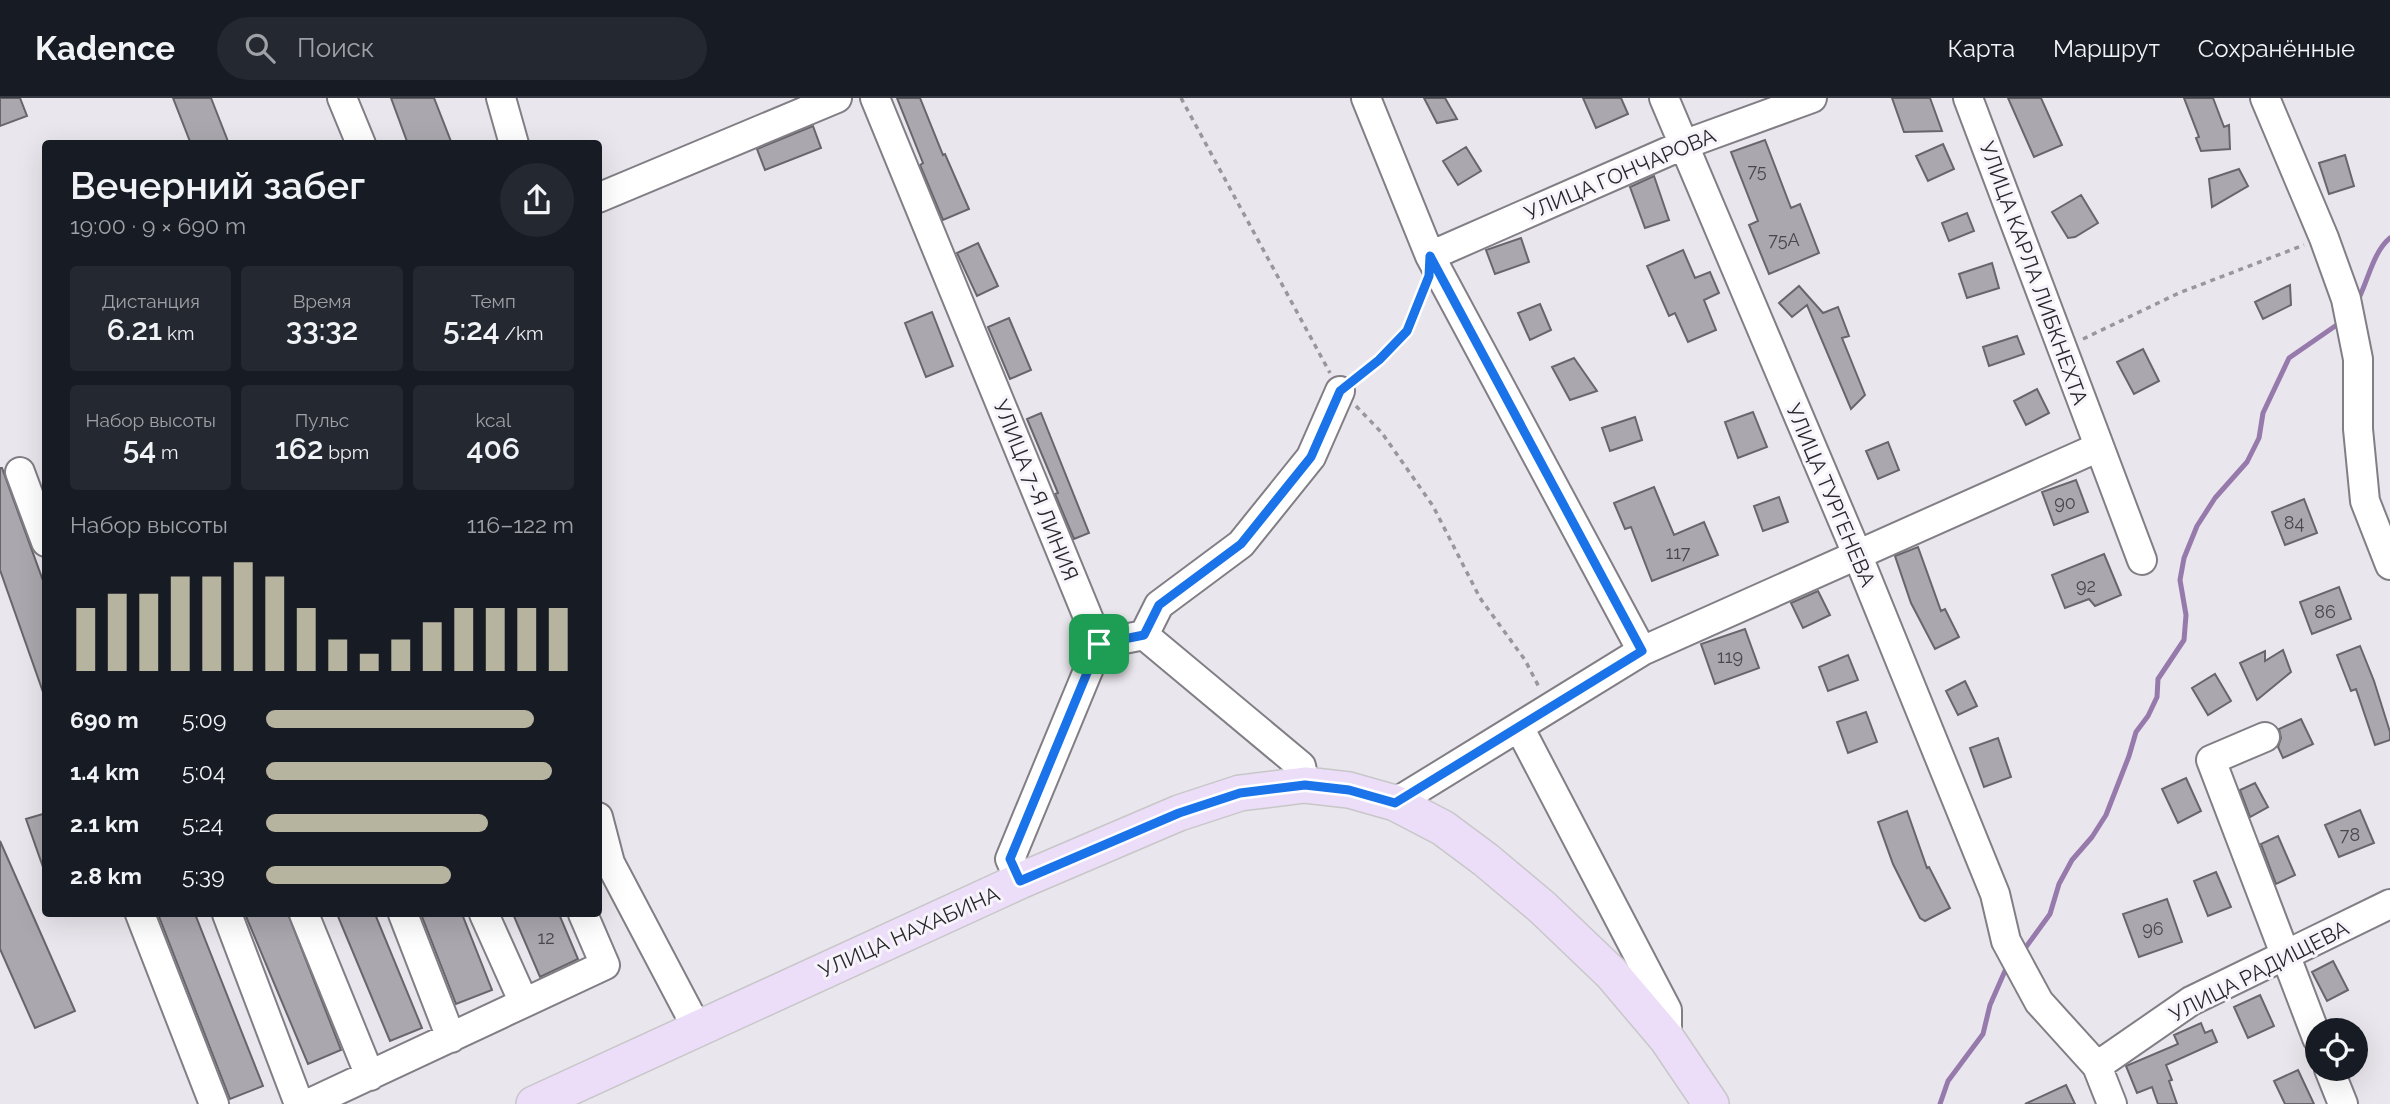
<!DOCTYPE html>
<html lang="ru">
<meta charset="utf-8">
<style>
body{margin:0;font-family:Raleway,sans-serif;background:#242831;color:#f1f3f6;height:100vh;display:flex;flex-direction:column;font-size:26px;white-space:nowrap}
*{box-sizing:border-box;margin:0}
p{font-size:23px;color:#9ea1a6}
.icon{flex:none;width:38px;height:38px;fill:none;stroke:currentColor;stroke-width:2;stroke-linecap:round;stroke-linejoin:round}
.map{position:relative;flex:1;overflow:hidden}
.drawer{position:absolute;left:42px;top:42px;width:560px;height:777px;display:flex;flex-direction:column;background:#171b24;border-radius:7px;box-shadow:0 7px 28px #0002}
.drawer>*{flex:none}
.fabs{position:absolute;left:2305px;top:920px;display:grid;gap:14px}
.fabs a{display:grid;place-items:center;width:63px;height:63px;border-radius:50%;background:#171b24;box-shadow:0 7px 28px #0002;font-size:35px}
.pin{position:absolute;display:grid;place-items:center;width:60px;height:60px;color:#fff;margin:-30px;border-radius:14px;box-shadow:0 4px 10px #0006}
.round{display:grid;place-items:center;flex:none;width:74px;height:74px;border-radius:37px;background:#242831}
.headline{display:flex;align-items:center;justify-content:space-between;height:119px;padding:0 28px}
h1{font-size:38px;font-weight:600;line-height:52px}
.figures{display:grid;grid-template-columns:repeat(3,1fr);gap:10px;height:119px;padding:7px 28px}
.figures div{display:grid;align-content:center;border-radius:7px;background:#242831;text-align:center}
.figures b{font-size:30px;font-weight:600}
.figures small{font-size:19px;font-weight:400}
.figures p{font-size:19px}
.chart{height:196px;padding:14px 28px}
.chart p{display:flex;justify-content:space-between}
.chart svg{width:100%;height:126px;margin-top:7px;stroke:#b6b49e;stroke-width:6}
ul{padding:0 28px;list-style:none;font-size:23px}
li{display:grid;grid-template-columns:112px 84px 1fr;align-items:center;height:52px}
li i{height:18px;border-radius:9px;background:#b6b49e}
header{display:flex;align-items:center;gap:42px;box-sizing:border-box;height:98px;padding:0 35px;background:#171b24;border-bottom:2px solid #363941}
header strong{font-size:33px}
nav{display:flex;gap:38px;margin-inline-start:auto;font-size:24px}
.search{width:490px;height:63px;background:#242831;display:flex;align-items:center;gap:18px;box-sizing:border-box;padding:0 24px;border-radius:38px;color:#9ea1a6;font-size:26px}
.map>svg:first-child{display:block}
</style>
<header>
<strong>Kadence</strong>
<div class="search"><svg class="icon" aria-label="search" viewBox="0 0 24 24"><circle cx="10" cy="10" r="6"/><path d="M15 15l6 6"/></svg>Поиск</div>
<nav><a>Карта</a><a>Маршрут</a><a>Сохранённые</a></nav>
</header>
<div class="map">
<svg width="2390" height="1006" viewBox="0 0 2390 1006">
<rect width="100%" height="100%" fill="#eae6ed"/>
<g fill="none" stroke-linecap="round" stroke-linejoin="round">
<path stroke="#967aac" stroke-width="5" d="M 2358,202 C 2368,183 2373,154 2390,140
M 2023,853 L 2050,816 L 2059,786 L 2072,762 L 2092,739 L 2106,717 L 2129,658 L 2136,634 L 2148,618 L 2157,599 L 2158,581 L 2184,542 L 2186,517 L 2180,482 L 2184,460 L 2197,428 L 2215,400 L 2247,364 L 2259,340 L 2263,315 L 2289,260 L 2341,224
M 1940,1006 L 1948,983 L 1983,936 L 1990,907 L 2008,866"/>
</g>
<path fill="#aba7ae" stroke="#68656b" stroke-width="2" d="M 0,0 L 20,0 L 27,18 L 0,28 Z
M 173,0 L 211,0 L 229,46 L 191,46 Z
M 391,0 L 434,0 L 452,46 L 408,46 Z
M 897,0 L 920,0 L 943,57 L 945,56 L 969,111 L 943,122 L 920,67 L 923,65 Z
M 1424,0 L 1445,0 L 1457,21 L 1437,25 Z
M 1583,0 L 1621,0 L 1628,16 L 1596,30 Z
M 1892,0 L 1930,0 L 1942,33 L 1904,34 Z
M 2008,0 L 2041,0 L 2062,47 L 2034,59 Z
M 2184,0 L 2213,0 L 2224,29 L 2229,27 L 2230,51 L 2201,53 L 2196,40 L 2199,39 Z
M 813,28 L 821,50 L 765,72 L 757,51 Z
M 1765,42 L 1791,110 L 1800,106 L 1819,155 L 1769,176 L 1749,127 L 1758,123 L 1731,54 Z
M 1943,46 L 1954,71 L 1928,83 L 1916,58 Z
M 1466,49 L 1481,73 L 1458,87 L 1443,63 Z
M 2345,57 L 2354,88 L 2329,96 L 2319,65 Z
M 2239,71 L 2248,88 L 2212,109 L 2209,81 Z
M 1654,78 L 1669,122 L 1645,130 L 1630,89 Z
M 2081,97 L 2098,125 L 2075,139 L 2068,140 L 2052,114 Z
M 1967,115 L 1974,133 L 1949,143 L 1942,125 Z
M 1521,140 L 1529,164 L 1495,176 L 1486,152 Z
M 978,145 L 998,188 L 977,198 L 957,155 Z
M 1683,152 L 1695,180 L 1710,174 L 1719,195 L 1704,202 L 1716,232 L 1688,244 L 1675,215 L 1669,218 L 1647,168 Z
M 1992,165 L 1999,190 L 1967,200 L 1959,176 Z
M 2290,187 L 2291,207 L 2263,221 L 2255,204 Z
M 1799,188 L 1823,215 L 1838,209 L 1849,238 L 1842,240 L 1865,297 L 1851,311 L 1807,207 L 1792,219 L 1779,205 Z
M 1540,206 L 1551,232 L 1530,242 L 1518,215 Z
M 932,214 L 953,268 L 926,279 L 905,225 Z
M 1009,220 L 1031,272 L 1010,281 L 988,229 Z
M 2017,238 L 2024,256 L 1989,268 L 1983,249 Z
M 2143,251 L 2159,283 L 2134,296 L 2117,264 Z
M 1574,260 L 1597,293 L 1570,302 L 1552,269 Z
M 2037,291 L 2049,315 L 2026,327 L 2014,303 Z
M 1753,314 L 1767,349 L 1738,360 L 1725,324 Z
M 1041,315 L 1089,435 L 1074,441 L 1055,396 L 1058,395 L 1027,321 Z
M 1635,319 L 1642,342 L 1610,353 L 1602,330 Z
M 1888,344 L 1899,372 L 1878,381 L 1866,353 Z
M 0,370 L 2,370 L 46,491 L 46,594 L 43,594 L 0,472 Z
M 2076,382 L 2088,414 L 2054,427 L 2042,394 Z
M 1654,389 L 1674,437 L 1704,424 L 1718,457 L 1652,483 L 1631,429 L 1625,431 L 1614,405 Z
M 1779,399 L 1788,424 L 1763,433 L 1754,408 Z
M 2304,401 L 2317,435 L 2285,447 L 2272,414 Z
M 1918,449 L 1941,513 L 1945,511 L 1959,539 L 1935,551 L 1911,505 L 1895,458 Z
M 2104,456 L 2121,497 L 2095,508 L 2089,501 L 2065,510 L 2052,477 Z
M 2339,489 L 2351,521 L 2312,536 L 2300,504 Z
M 1818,493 L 1830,517 L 1803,530 L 1791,505 Z
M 1745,531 L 1759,570 L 1715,586 L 1701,546 Z
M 2360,548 L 2374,583 L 2390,634 L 2390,642 L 2375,647 L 2356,591 L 2351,593 L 2337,557 Z
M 2283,552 L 2291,574 L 2257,602 L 2240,565 L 2265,553 L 2265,563 Z
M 1848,557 L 1858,582 L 1828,593 L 1819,569 Z
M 2215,576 L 2231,603 L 2208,617 L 2192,590 Z
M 1965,583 L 1977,608 L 1958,617 L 1946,593 Z
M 1866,614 L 1877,644 L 1848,655 L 1837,624 Z
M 2301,621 L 2313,646 L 2283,660 L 2278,649 L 2281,640 L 2279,631 Z
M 1998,640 L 2011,679 L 1984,689 L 1970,650 Z
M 2186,680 L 2201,713 L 2178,725 L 2162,691 Z
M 2255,685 L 2268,709 L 2250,719 L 2240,692 Z
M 2360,712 L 2374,745 L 2339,759 L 2325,727 Z
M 1907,713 L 1927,770 L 1929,769 L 1950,810 L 1925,823 L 1920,820 L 1893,766 L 1878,724 Z
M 46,715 L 46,769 L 43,769 L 26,721 Z
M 2278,738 L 2295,777 L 2276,786 L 2261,746 Z
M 0,743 L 75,913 L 35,930 L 0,851 Z
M 2216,774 L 2231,809 L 2208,818 L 2194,783 Z
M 2167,801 L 2182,844 L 2139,859 L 2123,816 Z
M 158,816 L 195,816 L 263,988 L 230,1001 Z
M 245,816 L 288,816 L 341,952 L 308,966 Z
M 337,816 L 375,816 L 422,930 L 390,943 Z
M 421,816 L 462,816 L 492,892 L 456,906 Z
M 513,816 L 559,816 L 578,861 L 540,879 Z
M 2333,863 L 2348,892 L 2327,903 L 2312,874 Z
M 2260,897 L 2274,928 L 2248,940 L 2234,909 Z
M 2201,925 L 2205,935 L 2212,932 L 2217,944 L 2166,967 L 2172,982 L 2169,983 L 2177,1006 L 2158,1006 L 2152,989 L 2137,995 L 2126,968 L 2178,946 L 2174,937 Z
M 2298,972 L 2314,1006 L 2285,1006 L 2274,983 Z
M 2066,987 L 2075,1006 L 2025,1006 Z"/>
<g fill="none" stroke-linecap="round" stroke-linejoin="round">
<g stroke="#827e85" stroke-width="32">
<path id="minor" d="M 342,0 L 361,46
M 501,0 L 514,46
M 875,0 L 1099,546 L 1010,761 L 1020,783
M 1366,0 L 1430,158 L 1642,553
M 1664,0 L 1857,456 L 1995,796 L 2006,843 L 2039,904 L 2097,968 L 2112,1006
M 1968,0 L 2142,462
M 2265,0 L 2324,140 L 2346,201 L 2358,261 L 2358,331 L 2365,403 L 2390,467
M 598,100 L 837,0
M 1430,158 L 1683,47 L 1812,0
M 20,374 L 46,444
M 1144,537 L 1159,507 L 1241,446 L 1311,359 L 1340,293
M 1099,546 L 1144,537 L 1301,668 L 1305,687
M 1519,629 L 1667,912 L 1667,941
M 2265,639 L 2211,662 L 2317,940
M 1395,705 L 1642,553 L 2099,349
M 598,719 L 610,765 L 697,930
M 140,816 L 214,1006
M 227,816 L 299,1006
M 304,816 L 370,978
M 403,816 L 451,940
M 484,816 L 524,905
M 2097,968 L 2191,903 L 2390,806
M 2329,971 L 2343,1006
M 308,1006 L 605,867 L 583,816"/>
</g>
<g stroke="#c7c7c8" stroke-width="38">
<path id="major" d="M 534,1006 L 1020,783 L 1179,715 L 1240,695 L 1305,687 L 1349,692 L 1395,705 L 1443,730 L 1486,762 L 1542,809 L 1611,875 L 1667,941 L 1711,1006"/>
</g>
<path stroke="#99969c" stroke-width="3.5" stroke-dasharray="5 5" stroke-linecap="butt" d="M 1181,0 L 1330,275
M 2083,241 L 2179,195 L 2304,147
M 1358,278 L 1379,262 L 1407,233 L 1423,192
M 1356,308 L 1382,335 L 1433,408 L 1480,500 L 1525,562 L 1540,591"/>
<use href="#minor" stroke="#fff" stroke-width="28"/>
<use href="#major" stroke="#ecddf8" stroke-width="35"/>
</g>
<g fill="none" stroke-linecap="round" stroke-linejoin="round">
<g stroke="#fff" stroke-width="14">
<path id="route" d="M 1430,158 L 1642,553 L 1395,705 L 1349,692 L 1305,687 L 1240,695 L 1179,715 L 1020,783 L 1010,761 L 1099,546 L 1144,537 L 1159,507 L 1241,446 L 1311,359 L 1340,293 L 1379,262 L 1407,233 L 1429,178 Z"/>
</g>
<use href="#route" stroke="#1a73e8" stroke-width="9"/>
</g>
<g text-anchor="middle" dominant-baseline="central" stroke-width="6" stroke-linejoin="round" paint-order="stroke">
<g font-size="18" fill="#4a474b">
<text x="1757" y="72">75</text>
<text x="1784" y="141">75А</text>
<text x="2065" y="404">90</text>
<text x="2294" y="424">84</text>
<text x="1678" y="454">117</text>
<text x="2086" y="487">92</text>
<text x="2325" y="513">86</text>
<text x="1730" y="558">119</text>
<text x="2350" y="736">78</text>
<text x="2153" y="830">96</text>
<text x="546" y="839">12</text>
</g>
<g font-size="21" fill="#29272a" stroke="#f7f3fb">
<text transform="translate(1620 76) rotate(-23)">УЛИЦА ГОНЧАРОВА</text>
<text transform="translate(2034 175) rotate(70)">УЛИЦА КАРЛА ЛИБКНЕХТА</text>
<text transform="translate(1036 392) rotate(68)">УЛИЦА 7-Я ЛИНИЯ</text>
<text transform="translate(1831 397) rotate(67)">УЛИЦА ТУРГЕНЕВА</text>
<text transform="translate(909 834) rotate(-24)">УЛИЦА НАХАБИНА</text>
<text transform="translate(2259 873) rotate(-27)">УЛИЦА РАДИЩЕВА</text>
</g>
</g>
</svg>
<div class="fabs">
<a><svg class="icon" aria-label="locate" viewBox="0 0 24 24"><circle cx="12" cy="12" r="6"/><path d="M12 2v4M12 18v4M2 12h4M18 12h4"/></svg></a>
</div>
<div class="pin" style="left:1099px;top:546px;background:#1e9e55"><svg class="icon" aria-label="arrive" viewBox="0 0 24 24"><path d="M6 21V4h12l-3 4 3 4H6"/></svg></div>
<section class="drawer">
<div class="headline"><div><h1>Вечерний забег</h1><p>19:00 · 9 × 690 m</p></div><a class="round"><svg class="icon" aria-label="share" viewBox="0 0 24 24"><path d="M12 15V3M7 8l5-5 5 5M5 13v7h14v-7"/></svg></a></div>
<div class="figures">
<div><p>Дистанция</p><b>6.21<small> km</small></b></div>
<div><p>Время</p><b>33:32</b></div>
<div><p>Темп</p><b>5:24<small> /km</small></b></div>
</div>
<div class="figures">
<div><p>Набор высоты</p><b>54<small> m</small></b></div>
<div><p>Пульс</p><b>162<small> bpm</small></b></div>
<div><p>kcal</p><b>406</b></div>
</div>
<div class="chart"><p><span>Набор высоты</span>116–122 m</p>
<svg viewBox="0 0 160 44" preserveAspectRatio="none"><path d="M5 44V22M15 44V17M25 44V17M35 44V11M45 44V11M55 44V6M65 44V11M75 44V22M85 44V33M95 44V38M105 44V33M115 44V27M125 44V22M135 44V22M145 44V22M155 44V22"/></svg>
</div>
<ul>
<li><b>690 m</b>5:09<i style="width:87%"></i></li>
<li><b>1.4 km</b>5:04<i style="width:93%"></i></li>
<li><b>2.1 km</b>5:24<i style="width:72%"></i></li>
<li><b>2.8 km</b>5:39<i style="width:60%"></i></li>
</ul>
</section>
</div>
